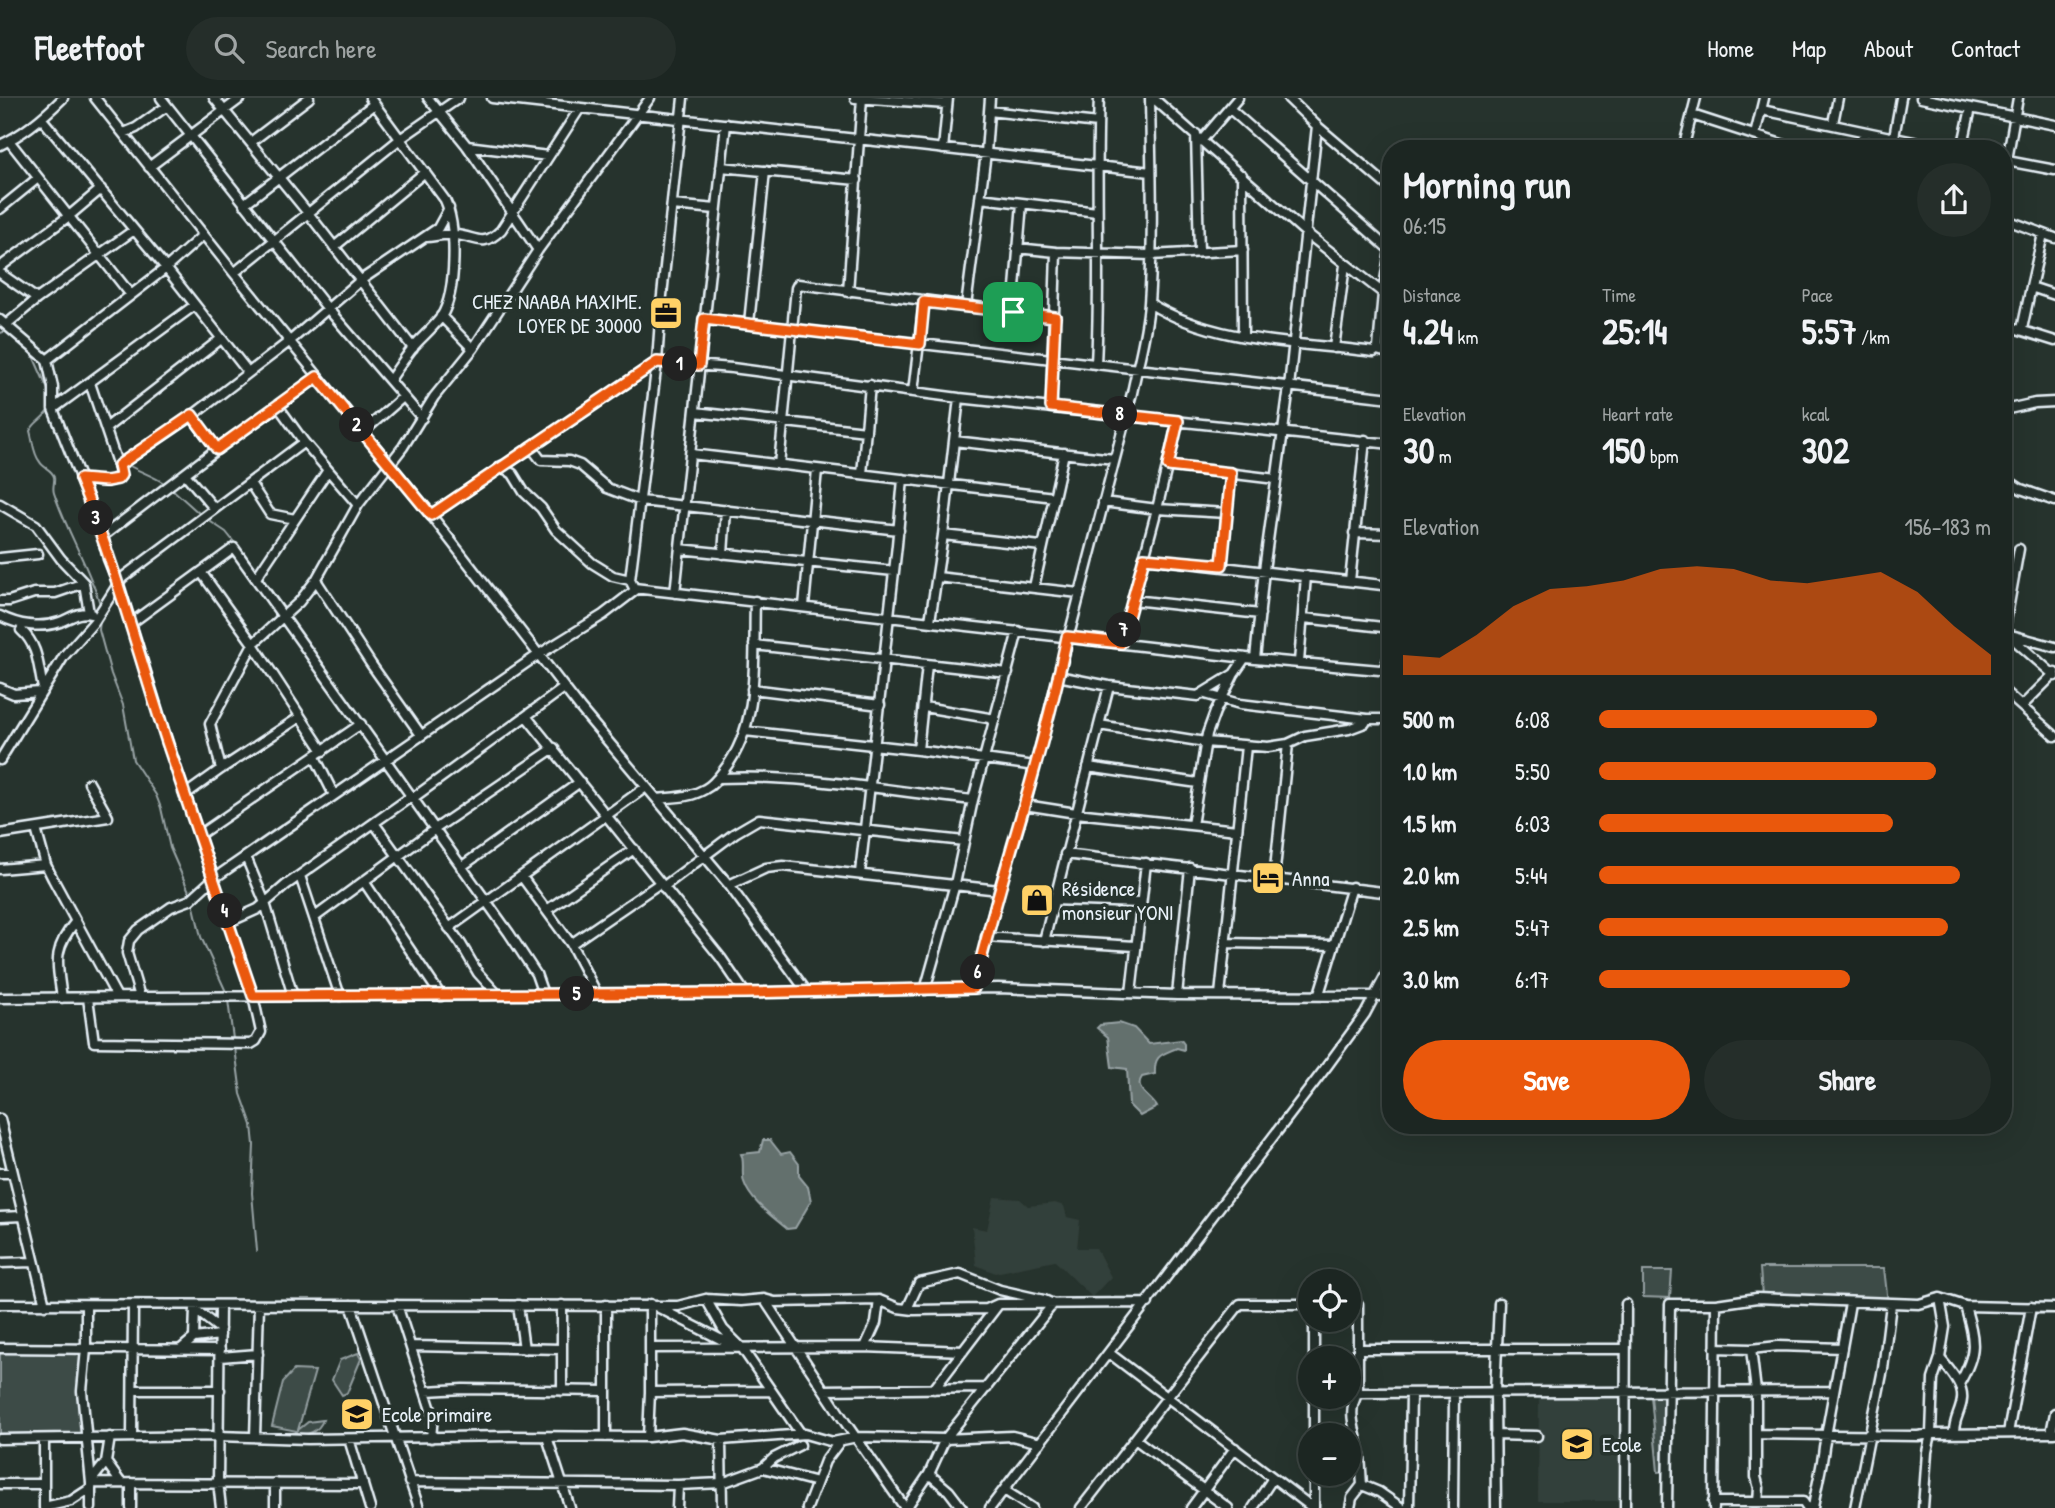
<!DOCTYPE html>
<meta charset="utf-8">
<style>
body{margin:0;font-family:"Patrick Hand",sans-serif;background:#252e2a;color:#f1f3f6;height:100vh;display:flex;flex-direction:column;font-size:26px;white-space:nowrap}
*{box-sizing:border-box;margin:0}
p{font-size:23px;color:#a0a5a5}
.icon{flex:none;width:38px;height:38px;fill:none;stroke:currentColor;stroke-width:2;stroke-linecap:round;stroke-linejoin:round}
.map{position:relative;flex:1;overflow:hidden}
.details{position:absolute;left:1382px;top:42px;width:630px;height:994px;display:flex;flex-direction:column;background:#1c2622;border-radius:28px;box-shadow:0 7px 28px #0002,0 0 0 2px #3a4340}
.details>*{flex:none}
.tools{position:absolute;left:1298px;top:1171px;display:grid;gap:14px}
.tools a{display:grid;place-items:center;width:63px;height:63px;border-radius:50%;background:#1c2622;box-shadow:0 7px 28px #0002,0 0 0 2px #3a4340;font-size:35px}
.pin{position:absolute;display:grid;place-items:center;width:60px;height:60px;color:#fff;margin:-30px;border-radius:14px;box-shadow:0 4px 10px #0006}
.km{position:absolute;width:35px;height:35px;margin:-18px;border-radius:50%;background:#222;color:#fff;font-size:19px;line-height:35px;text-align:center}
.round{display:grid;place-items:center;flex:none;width:74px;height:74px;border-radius:37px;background:#252e2a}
.headline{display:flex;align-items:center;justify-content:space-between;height:119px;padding:0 21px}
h1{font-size:38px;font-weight:700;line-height:52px}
.stats{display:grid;grid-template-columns:repeat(3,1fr);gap:10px;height:119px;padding:7px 21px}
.stats div{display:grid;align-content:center}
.stats b{font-size:35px;font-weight:700}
.stats small{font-size:19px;font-weight:400}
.stats p{font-size:19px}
.chart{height:196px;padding:14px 21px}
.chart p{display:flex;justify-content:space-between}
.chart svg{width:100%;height:126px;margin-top:7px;fill:#ea580c;opacity:.7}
.primary-button{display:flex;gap:14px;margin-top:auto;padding:14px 21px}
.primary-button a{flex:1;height:80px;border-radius:42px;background:#ea580c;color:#fff;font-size:28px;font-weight:700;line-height:80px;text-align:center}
.primary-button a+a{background:#252e2a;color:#f1f3f6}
ul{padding:0 21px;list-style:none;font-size:23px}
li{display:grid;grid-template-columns:112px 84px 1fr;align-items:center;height:52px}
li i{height:18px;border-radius:9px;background:#ea580c}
header{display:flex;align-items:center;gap:42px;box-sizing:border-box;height:98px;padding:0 35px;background:#1c2622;border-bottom:2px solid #3a4340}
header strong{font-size:33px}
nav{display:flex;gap:38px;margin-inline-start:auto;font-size:24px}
.search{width:490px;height:63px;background:#252e2a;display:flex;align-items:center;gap:18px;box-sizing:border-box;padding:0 24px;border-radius:38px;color:#a0a5a5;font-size:26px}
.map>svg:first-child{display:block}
</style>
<header>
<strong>Fleetfoot</strong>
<div class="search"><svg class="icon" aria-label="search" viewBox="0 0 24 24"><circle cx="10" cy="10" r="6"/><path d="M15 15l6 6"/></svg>Search here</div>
<nav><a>Home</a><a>Map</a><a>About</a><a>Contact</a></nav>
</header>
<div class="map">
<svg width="2055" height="1410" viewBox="0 0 2055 1410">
<rect width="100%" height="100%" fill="#26332d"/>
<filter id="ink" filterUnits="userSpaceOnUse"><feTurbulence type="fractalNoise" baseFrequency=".0143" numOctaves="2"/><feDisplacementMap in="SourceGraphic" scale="14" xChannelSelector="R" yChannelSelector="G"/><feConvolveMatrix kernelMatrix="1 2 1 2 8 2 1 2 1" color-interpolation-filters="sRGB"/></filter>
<g filter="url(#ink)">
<path fill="#333f3a" d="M 994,1099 L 1020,1101 L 1028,1108 L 1055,1105 L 1064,1108 L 1067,1119 L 1080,1122 L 1077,1150 L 1096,1150 L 1111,1179 L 1092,1199 L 1055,1163 L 995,1175 L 976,1167 L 972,1129 L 987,1132 Z
M 1539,1294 L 1624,1294 L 1624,1403 L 1538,1403 Z"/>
<path fill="#3e4b47" stroke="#939ea0" stroke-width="2" d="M 1760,1170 L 1884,1170 L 1888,1205 L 1762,1199 Z
M 1643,1173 L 1672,1173 L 1670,1200 L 1643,1199 Z
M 0,1253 L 84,1253 L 85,1337 L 0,1339 Z
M 358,1255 L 361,1261 L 347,1295 L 342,1297 L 332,1282 L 340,1262 Z
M 294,1272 L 315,1273 L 298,1332 L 308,1324 L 323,1322 C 319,1333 307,1339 295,1335 L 297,1333 L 272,1328 L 283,1284 Z
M 1651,1298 L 1665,1299 L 1668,1373 L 1658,1374 Z"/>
<path fill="#636f6d" stroke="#98a3a5" stroke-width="2" d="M 1119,925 L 1134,930 L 1149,946 L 1181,942 L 1184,946 L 1184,952 L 1177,950 C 1161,957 1154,957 1155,976 L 1142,979 C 1133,992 1151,998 1157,1009 L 1140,1018 L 1129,1007 L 1127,971 L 1112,969 L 1108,939 L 1097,930 L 1100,927 Z
M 763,1042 L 770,1042 L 781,1056 L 790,1054 L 799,1066 L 799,1078 L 808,1089 L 811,1103 L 795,1130 L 787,1131 C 772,1118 750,1103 744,1084 C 741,1074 745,1064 741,1056 L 760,1054 Z"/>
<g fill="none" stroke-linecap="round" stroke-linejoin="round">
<path stroke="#98a3a5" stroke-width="2" d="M 0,235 L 7,233
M 24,247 L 34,260 L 49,294
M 98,296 L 105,317
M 56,299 L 67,296
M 49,311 C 44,321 35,323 30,333 C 33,343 33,356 40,364 C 43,370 53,372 54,379 C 55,385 52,389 54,395 C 67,434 88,467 100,506
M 126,366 C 140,374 154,378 167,387
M 171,390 L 201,417
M 205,420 L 226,434 L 238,449
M 241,453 L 257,473
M 261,478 L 286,513
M 100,522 L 99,532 L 111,576 L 123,607 L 133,662 L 156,697 L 161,710 L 170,750 L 191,798
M 193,804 L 201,839 L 227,896
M 228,902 L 233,941
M 235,950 L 241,996 L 252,1027 L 254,1047 L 252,1095 L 257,1153"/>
<g stroke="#e8f1f8" stroke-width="13">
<path id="minor" d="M 95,0 L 234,175 L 431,417 L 580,610 L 729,787 L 807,894
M 161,0 L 328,211 L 422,320
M 214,0 L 308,115 L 413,250
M 370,0 L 445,102 C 457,128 457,194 441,219 C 434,229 423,238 415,247 C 406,258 398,270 390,282
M 428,0 L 467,48 L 538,152
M 492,0 L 1151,74
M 683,0 L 661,207 L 657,264 L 630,482 L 634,490 L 1255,561 L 1391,573
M 855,0 L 947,6
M 1153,0 L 1305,134 L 1383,195
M 1288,0 L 1317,28 L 1391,91
M 1921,0 L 2055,27
M 1230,11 L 1391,153
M 1762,12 L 1947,51
M 989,13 L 1098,25
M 1692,17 L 1797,51
M 42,21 L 166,170 L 248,274
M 1833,25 L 1838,0
M 124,35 L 136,30 L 167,8
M 1196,36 L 1199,154
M 1755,37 L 1764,0
M 1894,39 L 1901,0
M 1202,42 L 1238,0
M 10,44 L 131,197
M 251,44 L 309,0
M 0,47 C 24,36 44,19 63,0
M 467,48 L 548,58
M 943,51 L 948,0
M 1683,51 L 1696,0
M 1859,51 L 1864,34
M 1962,51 L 1971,10
M 2007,63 L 2055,72
M 149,69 L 241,0
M 721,69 L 857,82
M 1242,77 L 1243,237
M 2004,79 L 2018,0
M 980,100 L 1097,114
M 244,106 L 374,6
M 672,107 L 716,111
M 0,111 L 38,80
M 2004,121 L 2055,140
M 427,139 C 436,138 446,136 455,137 C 476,138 482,151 501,132 L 580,10
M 334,149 L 425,74
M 1017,150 L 1056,154 L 1151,157 L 1243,152
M 0,169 L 69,118 L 101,91
M 0,175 L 37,201
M 234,175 L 400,41 L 459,0
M 2031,189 L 2043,136
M 848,194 L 862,0
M 1149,205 C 1215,246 1299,244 1374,254 L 1378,250 L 1383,195 L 1390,152
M 966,208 L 986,55 L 990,0
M 1013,214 L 1022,105
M 441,218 L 473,251
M 704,221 L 1391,300
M 0,222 L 47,262 L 53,289 L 53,311 L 103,438 L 108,461 L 119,487 L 168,646 L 253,898 L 261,934 L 256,943 L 251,946 L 94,944 L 88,900
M 749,225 L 765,73
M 7,226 L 37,201 L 134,132
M 2004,227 L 2055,243
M 2022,231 L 2031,189 L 2055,197
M 1334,250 L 1345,167
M 1377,252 L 1391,256
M 47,262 L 166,170 L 203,137
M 1096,265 C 1101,176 1095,88 1099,0
M 317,279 L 278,308 L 304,344 L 358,407
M 913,294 L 924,204
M 1051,309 L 1056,154
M 53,311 L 195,207
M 2004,312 L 2035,305 L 2055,304
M 695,314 L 866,333
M 192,318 L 217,351
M 106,330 L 221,241
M 363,334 L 403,299
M 954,343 L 1114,361
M 531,349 L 541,362 L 569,363 L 580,367 L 607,390 L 641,403 L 899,432
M 691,356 L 1054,399
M 119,367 L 192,318 L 290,243 L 361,182 L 438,130 L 449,110
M 779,367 L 796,190 L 798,186 L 1055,219
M 501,368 L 513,376 L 524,394 L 541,410 L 556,432 L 592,465 L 613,478 L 630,482
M 1168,368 L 1276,381
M 185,376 L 214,410
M 862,376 L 870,287
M 2004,380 L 2021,391 L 2055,403
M 80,381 C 94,382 111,388 121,377 L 90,285
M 250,385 L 270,416 L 295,421
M 1103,404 L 1157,411 L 1227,415 L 1222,467
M 0,406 L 36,427 L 61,461 L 84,485 L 89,515
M 1227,415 L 1231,375
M 431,417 L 657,264 L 732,270 L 959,300 L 1391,346
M 1354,435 L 1391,436
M 943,437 L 1041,448
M 103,438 L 217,351 L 278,308
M 680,451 L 894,473
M 723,456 L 726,412
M 0,460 L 38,456
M 1144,460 L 1391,488
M 201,474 L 253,546 L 323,653
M 937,479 L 1079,495
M 256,480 L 328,372
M 316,482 L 371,566 L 421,637
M 1350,483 L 1365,342
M 1034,489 L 1064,355
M 675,495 L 726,26
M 1133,502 L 1260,516
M 0,503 L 9,503 L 34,495 L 55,495 L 84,485
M 804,508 L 817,372
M 0,518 C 18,527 40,531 60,524 C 71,520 78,513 91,516
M 1304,520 L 1391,530
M 930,523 L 943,437 L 959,300
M 130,526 L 234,450 L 509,835 L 536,876 L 543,896
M 21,532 C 39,548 38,569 43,590
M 2004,533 L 2055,578
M 2004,534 L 2019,451
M 2011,537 L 2055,549
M 1121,545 L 1157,411 L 1178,323
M 754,547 L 1008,575
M 1255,561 L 1264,472 L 1289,289 L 1317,28
M 1299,564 L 1306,478
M 1384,572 L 1391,553
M 1058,578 L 1109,588 L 1198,598 L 1234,576 L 1245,560
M 0,590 L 14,596 L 40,594
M 752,591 L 880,607
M 2004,593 L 2055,638
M 1205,596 L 1240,606 L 1367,621
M 2022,608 L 2055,575
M 924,609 L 995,621
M 526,618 L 564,590
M 1099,627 L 1205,644 L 1268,649 L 1288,646 L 1305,638 L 1349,631 L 1365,625 L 1367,621 L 1391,621
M 745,633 L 918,652 L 1035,668
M 918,652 L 927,567
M 315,659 L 334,697
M 0,662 L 64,558 L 94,524 L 122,480 L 304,344
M 1088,669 L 1198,685
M 221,671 L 210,626 L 253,546 L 299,504 L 316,482 L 358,407 L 403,349 L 434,299 L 473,251 L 538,152 L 650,0
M 718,680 C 803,676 888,693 973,702
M 186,696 L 221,671 L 300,619
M 413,700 L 526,618 L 721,860 L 745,895
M 657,701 C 674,699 690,700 705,691 C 713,687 718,680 724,672 C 761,625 753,560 755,503
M 1025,707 L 1076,715 L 1237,732
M 374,725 L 461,846 L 478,875 L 498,897
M 1192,727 L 1207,636 L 1215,614 L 1233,578
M 36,731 L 46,767 L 53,781 L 117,899
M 0,736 L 108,719 L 89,685
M 199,737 L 361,626
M 1065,756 L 1391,795
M 246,759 L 265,805 L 293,898
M 461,769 L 580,684
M 0,771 L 46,767
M 860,775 L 897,447 L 903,381
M 300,778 L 340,898
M 522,779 L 571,846 L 597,896
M 1274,781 L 1288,646
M 365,785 L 441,898
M 729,787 L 766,770 L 783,768 L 999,792
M 663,789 L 735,735 L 759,721 L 964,743
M 1053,802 L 1140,805
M 547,812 L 634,751
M 315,819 L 435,731 L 554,650
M 229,824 L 258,811 L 286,787 L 412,698
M 449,830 L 646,689
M 986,839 L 1135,848
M 1044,843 L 1109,588
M 1225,845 L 1334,847
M 571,846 L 660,785
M 974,890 L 999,792 L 1025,707 L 1132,295 C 1138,265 1147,235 1149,205 C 1154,137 1151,68 1150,0
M 925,892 L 955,786 L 973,702 L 1018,533
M 1131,895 L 1146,765
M 1319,896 L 1352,789
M 1177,897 L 1190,770
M 1220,897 L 1246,648
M 140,899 L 127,855 L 129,843 L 138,832 L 171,809 L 190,802 L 213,781 L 538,557 L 603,517 L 637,491
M 0,900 L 745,895 L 998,890 L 1177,897 L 1391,898
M 62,900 C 57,864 52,852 76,823
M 0,1021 L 45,1207
M 0,1075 L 13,1075
M 0,1119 L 23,1118
M 0,1165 L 33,1164
M 706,1201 L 723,1231 L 742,1250 L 801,1336
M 764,1201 L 845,1324 L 905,1410
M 0,1206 L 678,1208 L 706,1201 L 741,1203 L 764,1201 L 775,1204 L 879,1202 L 898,1210 L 914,1212 L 987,1211 L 998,1206 L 1148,1205
M 86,1207 L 86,1251 L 82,1293 L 91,1385 L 91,1410
M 195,1207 L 197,1213 L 220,1231
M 220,1207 L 218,1384 L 221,1410
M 351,1207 L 419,1410
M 397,1207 L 433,1318 L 431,1340
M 518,1207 L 524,1251
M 562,1207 L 562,1293
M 657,1209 L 720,1241 L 733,1244
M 1314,1222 L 1314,1260
M 194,1240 L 195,1210
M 412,1248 L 562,1251
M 865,1249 L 876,1225 L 879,1202
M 0,1250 L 220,1252
M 650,1250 L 865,1249 L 963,1253
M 1715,1250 L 1751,1251 L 1778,1248 L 1842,1250
M 181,1251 L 194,1240 L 220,1237
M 1358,1251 L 1624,1251
M 1751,1251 L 1756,1293 L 1756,1379 L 1759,1390 L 1758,1404
M 1109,1255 L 1313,1410
M 220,1259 L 258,1256
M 1940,1260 C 1948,1271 1964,1286 1962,1301 C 1961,1314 1953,1322 1954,1336
M 1959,1286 C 1978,1254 1975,1243 1965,1208
M 934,1291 L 998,1207
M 133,1292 L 220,1292
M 824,1292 L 987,1290
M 426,1293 L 463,1291 L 606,1293
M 650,1294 L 771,1293
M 1358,1295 L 1834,1293
M 1314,1298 L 1314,1337
M 2008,1335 L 2031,1209
M 2051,1335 L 2055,1315
M 1757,1336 L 1918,1338 L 1931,1336 L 2055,1335
M 1495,1337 L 1537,1338
M 132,1339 L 133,1207
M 255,1339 L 259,1207
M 547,1339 L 570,1410
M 606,1339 L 606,1207
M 648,1339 L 650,1294 L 650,1206
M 0,1341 L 218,1338 L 308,1341 L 510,1338 L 648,1339 L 682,1335 L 721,1342 L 805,1336 L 833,1344 L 857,1339 L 945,1341 L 1012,1338 L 1040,1345
M 349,1341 L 370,1410
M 1135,1341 L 1228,1410
M 721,1342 L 722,1410
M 106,1364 L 121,1385
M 763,1370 L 813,1383
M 929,1376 L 949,1393 L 962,1410
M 1314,1376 L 1314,1410
M 91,1383 L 106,1364 L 110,1339
M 409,1384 L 678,1387 L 722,1385 L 763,1370 L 774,1360 L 800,1347
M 91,1385 L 363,1386
M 0,1386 L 44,1386
M 1362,1387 L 1379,1394 L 1402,1410
M 1004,1392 L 1032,1410
M 1713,1404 L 1803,1404 L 1807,1410
M 44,1409 L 71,1403 L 91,1390
M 44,1410 L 44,1341
M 131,1410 L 131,1385
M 275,1410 L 275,1385
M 677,1410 L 678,1387
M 807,1410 L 825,1363 L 840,1343
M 906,1410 L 929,1376 L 945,1341 L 1053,1206 L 1044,1202 L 1000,1192 L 960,1176 L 919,1185 L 907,1211
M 990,1410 L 1327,968 L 1365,916 L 1391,867
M 1081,1410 L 1240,1206 L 1311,1206
M 1191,1410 L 1235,1350
M 1253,1410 L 1273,1380
M 1350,1410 L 1352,1400 L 1362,1387 C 1361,1375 1361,1363 1359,1352 C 1356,1331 1346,1315 1358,1295 L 1358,1206
M 1409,1410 L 1411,1295
M 1453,1410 L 1454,1295
M 1496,1410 L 1495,1294 L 1499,1205
M 1625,1410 L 1626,1206
M 1667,1410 L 1670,1206 L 1716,1206 L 1757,1200 L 1919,1206 L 1940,1200 L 1965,1208 L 2055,1210
M 1714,1410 L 1716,1206
M 1813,1410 C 1816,1389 1822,1370 1824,1349 L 1850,1205
M 1855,1410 L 1883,1271 L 1891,1206
M 1923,1410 L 1927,1354 L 1931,1336 L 1933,1281 L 1940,1260 L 1945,1229 L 1940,1200"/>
</g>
<use href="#minor" stroke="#26332d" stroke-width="8"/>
</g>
</g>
<g fill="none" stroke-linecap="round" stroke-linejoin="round" filter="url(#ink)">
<g stroke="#fff" stroke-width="14">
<path id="route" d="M 924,204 L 1055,219 L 1051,309 L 1178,323 L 1168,368 L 1231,375 L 1222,467 L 1144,460 L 1121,545 L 1067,539 C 1043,658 1002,772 974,890 L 745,895 L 253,898 C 224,813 196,729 167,644 C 138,556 115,466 80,381 L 106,383 L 118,381 L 121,377 L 119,367 L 192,317 L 217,351 L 317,279 L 431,417 L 657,264 L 699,267 L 704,221 L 920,246 Z"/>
</g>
<use href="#route" stroke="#ea580c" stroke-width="9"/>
</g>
<defs>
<g id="office-square" transform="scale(1.75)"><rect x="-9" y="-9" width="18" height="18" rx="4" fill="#ffd166" stroke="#26332d"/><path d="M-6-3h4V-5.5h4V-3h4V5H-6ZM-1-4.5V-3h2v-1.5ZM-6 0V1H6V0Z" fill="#111"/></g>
<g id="hotel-square" transform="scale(1.75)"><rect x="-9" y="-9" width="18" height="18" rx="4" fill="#ffd166" stroke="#26332d"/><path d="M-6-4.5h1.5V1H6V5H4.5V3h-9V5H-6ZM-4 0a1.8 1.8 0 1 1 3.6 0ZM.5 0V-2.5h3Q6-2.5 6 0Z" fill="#111"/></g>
<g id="shop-square" transform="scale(1.75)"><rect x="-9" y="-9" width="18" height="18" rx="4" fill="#ffd166" stroke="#26332d"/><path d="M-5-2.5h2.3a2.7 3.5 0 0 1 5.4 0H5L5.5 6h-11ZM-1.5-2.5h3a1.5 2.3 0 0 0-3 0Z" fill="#111"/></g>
<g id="school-square" transform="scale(1.75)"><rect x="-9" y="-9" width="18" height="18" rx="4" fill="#ffd166" stroke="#26332d"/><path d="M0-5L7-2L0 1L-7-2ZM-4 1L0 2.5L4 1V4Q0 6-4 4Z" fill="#111"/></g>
</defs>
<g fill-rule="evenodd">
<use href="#office-square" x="666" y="215"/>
<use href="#hotel-square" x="1268" y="780"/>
<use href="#shop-square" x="1037" y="802"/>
<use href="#school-square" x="357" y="1316"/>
<use href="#school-square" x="1577" y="1346"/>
</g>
<g text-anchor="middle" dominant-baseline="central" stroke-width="7" stroke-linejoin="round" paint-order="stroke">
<g font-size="21" fill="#e8f1f8" stroke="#26332d" text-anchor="start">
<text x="642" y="203" text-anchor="end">CHEZ NAABA MAXIME.<tspan x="642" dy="24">LOYER DE 30000</tspan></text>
<text x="1292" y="780">Anna</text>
<text x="1062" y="790">Résidence<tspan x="1062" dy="24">monsieur YONI</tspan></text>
<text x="382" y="1316">Ecole primaire</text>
<text x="1602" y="1346">Ecole</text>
</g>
</g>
</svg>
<div class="tools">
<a><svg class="icon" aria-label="locate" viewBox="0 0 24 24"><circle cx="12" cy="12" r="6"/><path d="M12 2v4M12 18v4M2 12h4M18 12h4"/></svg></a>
<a>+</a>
<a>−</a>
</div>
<div class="pin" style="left:1013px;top:214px;background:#1e9e55"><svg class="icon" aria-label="arrive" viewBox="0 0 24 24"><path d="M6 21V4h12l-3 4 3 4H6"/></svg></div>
<b class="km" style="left:680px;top:266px">1</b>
<b class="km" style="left:357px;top:327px">2</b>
<b class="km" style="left:96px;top:420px">3</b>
<b class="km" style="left:225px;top:813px">4</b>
<b class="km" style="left:577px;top:896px">5</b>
<b class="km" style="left:978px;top:874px">6</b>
<b class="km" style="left:1124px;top:532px">7</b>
<b class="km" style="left:1120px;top:316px">8</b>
<section class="details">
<div class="headline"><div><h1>Morning run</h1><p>06:15</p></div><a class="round"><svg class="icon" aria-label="share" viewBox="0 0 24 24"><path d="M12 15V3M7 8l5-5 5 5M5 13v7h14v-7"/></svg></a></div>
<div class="stats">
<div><p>Distance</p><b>4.24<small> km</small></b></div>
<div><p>Time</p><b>25:14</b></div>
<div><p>Pace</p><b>5:57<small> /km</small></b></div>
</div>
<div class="stats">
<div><p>Elevation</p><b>30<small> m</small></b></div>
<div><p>Heart rate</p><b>150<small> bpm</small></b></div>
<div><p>kcal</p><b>302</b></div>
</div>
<div class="chart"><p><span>Elevation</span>156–183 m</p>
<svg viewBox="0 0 160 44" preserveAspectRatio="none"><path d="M0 44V37L10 38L20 30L30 20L40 14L50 13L60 11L70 7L80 6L90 7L100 11L110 12L120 10L130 8L140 15L150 27L160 37V44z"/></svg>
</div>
<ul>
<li><b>500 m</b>6:08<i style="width:71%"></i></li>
<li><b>1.0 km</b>5:50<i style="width:86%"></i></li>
<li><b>1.5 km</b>6:03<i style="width:75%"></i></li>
<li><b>2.0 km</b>5:44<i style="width:92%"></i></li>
<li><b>2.5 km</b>5:47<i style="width:89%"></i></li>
<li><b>3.0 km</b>6:17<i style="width:64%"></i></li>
</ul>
<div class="primary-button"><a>Save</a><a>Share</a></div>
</section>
</div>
